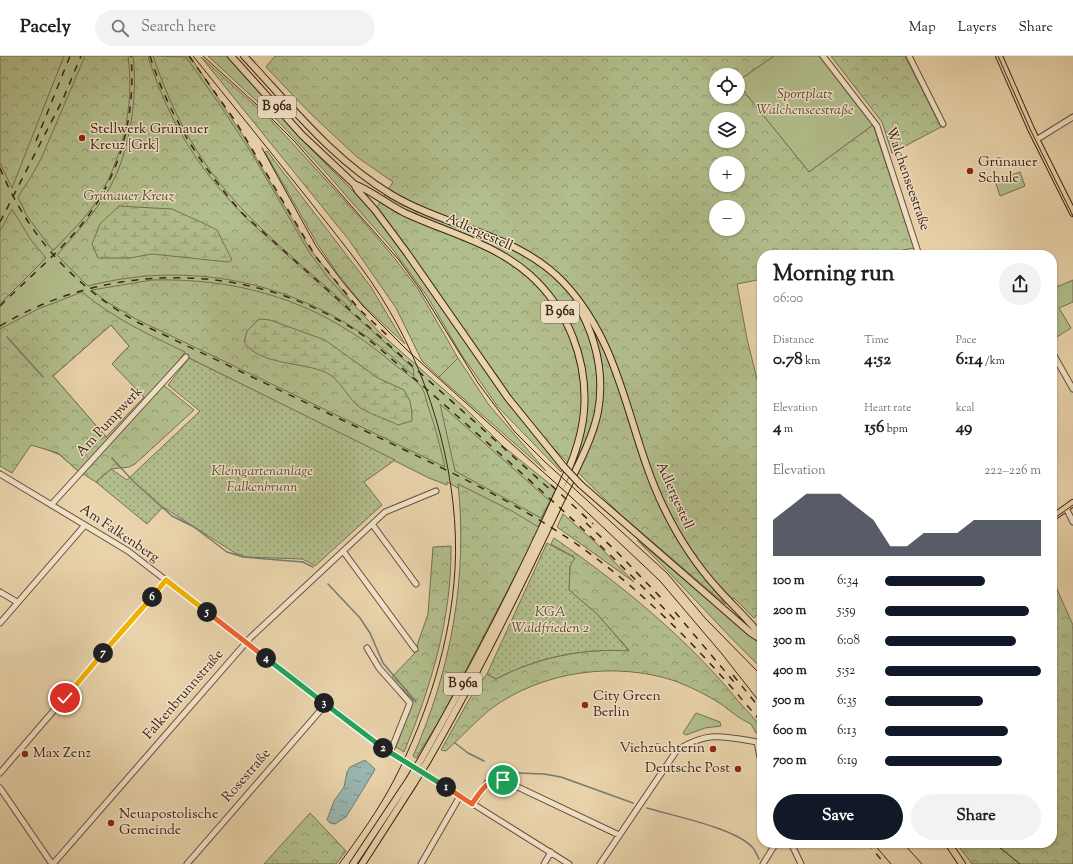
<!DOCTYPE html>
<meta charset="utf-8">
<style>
body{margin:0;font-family:"Sorts Mill Goudy",serif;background:#f2f2f2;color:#202124;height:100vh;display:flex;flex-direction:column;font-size:15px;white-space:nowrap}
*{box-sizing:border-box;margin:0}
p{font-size:13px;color:#757577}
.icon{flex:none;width:22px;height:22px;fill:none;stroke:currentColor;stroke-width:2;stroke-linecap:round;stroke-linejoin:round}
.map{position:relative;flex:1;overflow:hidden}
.sheet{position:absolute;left:757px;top:194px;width:300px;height:598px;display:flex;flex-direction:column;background:#fff;border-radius:16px;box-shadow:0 1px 3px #0004}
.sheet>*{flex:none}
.fabs{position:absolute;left:709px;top:12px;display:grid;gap:8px}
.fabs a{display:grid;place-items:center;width:36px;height:36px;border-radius:50%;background:#fff;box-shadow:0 1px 3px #0004;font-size:20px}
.pin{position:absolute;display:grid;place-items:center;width:34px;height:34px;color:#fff;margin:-17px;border:2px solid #fff;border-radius:50%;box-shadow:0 1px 4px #0007}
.km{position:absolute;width:20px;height:20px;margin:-10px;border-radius:50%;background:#222;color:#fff;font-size:11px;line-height:20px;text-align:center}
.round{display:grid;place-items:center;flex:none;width:42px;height:42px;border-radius:21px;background:#f2f2f2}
.summary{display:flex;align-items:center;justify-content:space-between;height:68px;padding:0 16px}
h1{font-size:22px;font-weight:700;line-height:30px}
.figures{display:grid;grid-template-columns:repeat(3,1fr);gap:6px;height:68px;padding:4px 16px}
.figures div{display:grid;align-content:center}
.figures b{font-size:17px;font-weight:700}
.figures small{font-size:11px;font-weight:400}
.figures p{font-size:11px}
.chart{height:112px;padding:8px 16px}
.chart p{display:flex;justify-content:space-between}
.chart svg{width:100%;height:72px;margin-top:4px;fill:#111827;opacity:.7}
.cta{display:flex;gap:8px;margin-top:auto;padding:8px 16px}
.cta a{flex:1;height:46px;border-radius:24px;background:#111827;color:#fff;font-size:16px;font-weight:700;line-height:46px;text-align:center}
.cta a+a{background:#f2f2f2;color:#202124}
ul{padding:0 16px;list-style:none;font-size:13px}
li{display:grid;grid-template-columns:64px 48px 1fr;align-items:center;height:30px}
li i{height:10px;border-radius:5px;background:#111827}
header{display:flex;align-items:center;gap:24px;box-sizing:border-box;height:56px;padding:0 20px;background:#fff;border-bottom:1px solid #e0e0e0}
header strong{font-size:19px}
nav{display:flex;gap:22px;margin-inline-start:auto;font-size:14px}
.search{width:280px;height:36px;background:#f2f2f2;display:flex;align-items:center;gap:10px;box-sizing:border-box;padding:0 14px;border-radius:22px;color:#757577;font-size:15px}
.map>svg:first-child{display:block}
</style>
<header>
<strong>Pacely</strong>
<div class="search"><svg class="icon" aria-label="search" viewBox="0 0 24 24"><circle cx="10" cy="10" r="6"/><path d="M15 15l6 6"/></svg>Search here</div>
<nav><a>Map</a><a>Layers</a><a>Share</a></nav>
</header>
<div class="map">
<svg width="1073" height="808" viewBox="0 0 1073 808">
<defs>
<pattern id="forest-crowns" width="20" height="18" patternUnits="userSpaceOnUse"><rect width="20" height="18" fill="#b2be8c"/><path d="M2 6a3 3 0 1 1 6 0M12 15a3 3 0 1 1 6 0" fill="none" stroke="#929a71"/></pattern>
<pattern id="wetland-marsh" width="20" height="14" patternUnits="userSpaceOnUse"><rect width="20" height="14" fill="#b2be8c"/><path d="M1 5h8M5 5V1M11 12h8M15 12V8" fill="none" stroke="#929a71"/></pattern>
<pattern id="garden-dots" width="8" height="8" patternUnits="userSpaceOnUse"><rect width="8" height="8" fill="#b2be8c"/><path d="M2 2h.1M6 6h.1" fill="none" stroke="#929a71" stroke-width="1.8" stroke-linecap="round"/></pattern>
<pattern id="water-ripples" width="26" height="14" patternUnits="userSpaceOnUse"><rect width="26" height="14" fill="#99b6b0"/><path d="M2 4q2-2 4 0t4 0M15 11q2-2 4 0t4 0" fill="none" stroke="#7e948e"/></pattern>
</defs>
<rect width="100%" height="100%" fill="#e9d3ab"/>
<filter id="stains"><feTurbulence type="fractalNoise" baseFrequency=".005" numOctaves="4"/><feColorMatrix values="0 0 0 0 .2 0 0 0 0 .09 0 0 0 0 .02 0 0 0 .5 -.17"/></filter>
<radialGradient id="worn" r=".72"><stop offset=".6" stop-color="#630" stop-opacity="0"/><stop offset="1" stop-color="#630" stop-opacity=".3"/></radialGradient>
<path fill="#b2be8c" stroke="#767052" d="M 0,0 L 190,0 L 242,78 L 310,193 L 355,250 L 380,277 L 466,353 L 504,391 L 556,433 L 536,475 L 447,426 L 447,429 L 429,422 L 183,299 L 145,341 L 112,308 L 129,290 L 111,269 L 53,320 L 106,381 L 77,414 L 60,399 L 31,387 L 0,408 Z
M 208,0 L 227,0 L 309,91 L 370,152 L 394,184 L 504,342 L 562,414 L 561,416 L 498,351 L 461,298 L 427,240 L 391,191 L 322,112 L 275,62 Z
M 774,0 L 820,0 L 873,69 L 809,116 L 738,28 L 738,25 Z
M 1020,116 L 1025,130 L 1000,140 L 995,125 Z
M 1073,224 L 1073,246 L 1059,252 L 1071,272 L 1052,284 L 1052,233 Z
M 458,302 L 489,349 L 546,415 L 439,321 Z
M 637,484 L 762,589 L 762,613 C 719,571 680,526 637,484 Z
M 696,657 L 720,666 L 721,670 L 705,672 L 686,679 L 683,677 Z"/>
<path fill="url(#forest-crowns)" stroke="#767052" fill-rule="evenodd" d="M 0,0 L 64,0 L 12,132 L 0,107 Z
M 85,0 L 128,0 C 135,50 122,107 94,149 C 82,166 67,180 53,195 L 27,160 L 18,141 L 32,119 L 41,103 Z
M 133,0 L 148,0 C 169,67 199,114 248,164 L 413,312 L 414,320 C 396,304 378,287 357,274 C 277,222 180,206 88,230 L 57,199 C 76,177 96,156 110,131 C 130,96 138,40 133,0 Z
M 153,0 L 186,1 L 222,52 L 254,101 L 309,196 L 329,223 L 352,248 L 349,251 C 300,207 242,162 205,107 C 182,74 166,38 153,0 Z
M 275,0 L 774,0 L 738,25 L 738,19 L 716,19 L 716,41 L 738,41 L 738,28 L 809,116 L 873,69 L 914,192 L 877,199 L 762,199 L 762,223 L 737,228 L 747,283 L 762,343 L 762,554 L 754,562 L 734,542 L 725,548 L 620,458 L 541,380 L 510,339 L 377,151 L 393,126 L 357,101 L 312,59 L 266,11 ZM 716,63 L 738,63 L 738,85 L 716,85 ZM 716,107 L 738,107 L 738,129 L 716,129 ZM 716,151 L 738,151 L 738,173 L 716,173 Z
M 831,0 L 905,0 L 941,71 L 892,97 L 882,66 Z
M 201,1 L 270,63 L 357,158 L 396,204 L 418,233 L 458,302 L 439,321 L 422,305 L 396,252 L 349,184 Z
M 267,95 L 371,231 L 405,288 L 362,248 L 337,217 L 318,189 L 265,96 Z
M 12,153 L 31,184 L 46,202 L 0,248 L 0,175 Z
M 152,224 C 243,222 320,246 390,305 C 398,312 417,324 422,332 C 425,337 426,344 428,350 C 435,370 440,390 445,411 L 136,263 L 107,246 L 92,234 Z
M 82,236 C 113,262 149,279 185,296 L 162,328 L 194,354 L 135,408 L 129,411 L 111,413 L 96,426 L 77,414 L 58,397 L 31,389 L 12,417 L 0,410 L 0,273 L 38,253 ZM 111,269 L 129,290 L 112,308 L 144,341 L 106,381 L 53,320 Z
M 440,348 L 550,445 L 541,462 L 455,415 Z
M 458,428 L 512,455 L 540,472 L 441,662 L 416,702 L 413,700 C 451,615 468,520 458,428 Z
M 563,458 L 596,487 L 634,526 L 557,471 Z
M 554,482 C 622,529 687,582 740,647 C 747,655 758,665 762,675 L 756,677 L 751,668 C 738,662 732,656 721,648 C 707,639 691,631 675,625 C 615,605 543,615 492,652 C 477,664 460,682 446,695 L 441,694 L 470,642 L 487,618 L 496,623 C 538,601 581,593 629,594 L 597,558 L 569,534 L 570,510 L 574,501 L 551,488 Z
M 451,490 C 452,562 431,631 404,696 L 396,691 L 413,644 L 391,622 L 414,598 L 428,558 L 433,491 Z
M 1052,522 L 1073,569 L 1073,808 L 972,808 L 956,787 L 1052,787 Z
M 310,757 L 346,795 L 336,808 L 264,808 Z"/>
<path fill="url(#wetland-marsh)" stroke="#767052" d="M 119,150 L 172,153 L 203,167 L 217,174 L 232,204 L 228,206 L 152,198 L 130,202 L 98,202 L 92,188 L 100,168 Z
M 259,263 L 270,264 L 325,284 L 378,322 L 404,334 L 410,345 L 412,358 L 412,365 L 398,369 C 387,363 365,357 357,349 C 346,339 339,322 325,316 C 302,306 259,309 244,286 L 247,275 Z"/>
<path fill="url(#garden-dots)" stroke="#767052" d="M 189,302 L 395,404 L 364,426 L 382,449 L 315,510 L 309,506 L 302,503 L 246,501 L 235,497 L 163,451 L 147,468 L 96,426 L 111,413 L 127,424 L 200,355 L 168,329 Z
M 547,487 L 575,502 L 570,510 L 569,534 L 597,558 L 629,595 C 582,592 538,601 496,623 L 487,618 Z"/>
<path fill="url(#water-ripples)" stroke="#737b73" d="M 365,704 L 375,713 L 373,717 L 346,761 L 335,768 L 330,767 L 327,764 L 334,745 L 344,731 L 347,716 L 350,711 Z"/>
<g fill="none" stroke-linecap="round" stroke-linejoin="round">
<path stroke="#737b73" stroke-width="1.5" d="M 7,281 L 43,321
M 112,402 L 133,425 L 172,460 L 194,471 L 227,496 L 243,501 L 303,506 L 313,511
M 328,528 L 360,562 L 370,577 L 383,607 L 416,646
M 455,687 L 468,697 L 484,705
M 517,717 L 544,718 L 561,721 L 633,747
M 647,752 C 673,760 736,772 753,792 C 756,795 757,800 759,803"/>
<g stroke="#664f3c" stroke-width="7">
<path id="minor" d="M 823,0 L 877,70 L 919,199
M 909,0 L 943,68
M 1036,84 L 1073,61
M 1052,296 L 1073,333
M 0,418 L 128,495 L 382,691 L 569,808
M 51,449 L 186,301
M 1066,452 L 1073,466
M 372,468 L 416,528
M 343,495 L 415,593
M 0,536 L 17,546
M 0,567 L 85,469
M 367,592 L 379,612 L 410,647 L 390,697
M 757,686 L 762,711
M 0,717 L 166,524
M 0,732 L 52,808
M 473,748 L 487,727 L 503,724 L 619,779
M 791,787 L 801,808
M 53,808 L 250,582 L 385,456 L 436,435
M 187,808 L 326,648
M 421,808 L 460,740
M 544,808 L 551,796
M 600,808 L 677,694 C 709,675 722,680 757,686
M 763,808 L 776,787"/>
</g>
<g stroke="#3b2317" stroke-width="8">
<path id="major" d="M 231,0 L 302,79 L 354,128 L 358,135 L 375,154 L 407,197 L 508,342 L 564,411
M 244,0 C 291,50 332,103 392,139 C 448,172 518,178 564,227 C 624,291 627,376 664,452 C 678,481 696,509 718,533 C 732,549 749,564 762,581
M 999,0 L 1031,73 L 1073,157
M 354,128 C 372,135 387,148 405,157 C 448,177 494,187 530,219 C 568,253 588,305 584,355 C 581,393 563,425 548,459 C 510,542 467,623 422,702
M 581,429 L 751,577 L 762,584
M 1052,462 L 1073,447
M 427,706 C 474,624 517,538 557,453 C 571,422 591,389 598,356 C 605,317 595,279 576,246
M 948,787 L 962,808
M 353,808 L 409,724
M 362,808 L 414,727"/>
</g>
<use href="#minor" stroke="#f1e2c8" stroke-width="5"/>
<use href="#major" stroke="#e9d3ab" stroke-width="6"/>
<path stroke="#3b2317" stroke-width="1" d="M 193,0 C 231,47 270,95 308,143 C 336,179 366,214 389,254 C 433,328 460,427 455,513 C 451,585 427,660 394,724 C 379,753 359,781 339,808
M 203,0 L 267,58 L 295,86 L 399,204 L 420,233 L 478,327 L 514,375 L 544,405 L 667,517 L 705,562 L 762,620
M 998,0 L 1030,73 L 1073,160
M 262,92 L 316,190 L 342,225 L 363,250 L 408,295 L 570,440 L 660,525 L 722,598 L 762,649
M 1052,464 L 1073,449
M 873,787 L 891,808
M 903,787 L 922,808
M 994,787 L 1020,808"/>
<path stroke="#3b2317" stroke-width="1.5" stroke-dasharray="7 7" stroke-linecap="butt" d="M 150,0 C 169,60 202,112 243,158 L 554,437
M 189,0 L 236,66 L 316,201 L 359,253 L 390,282
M 36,85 L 70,0
M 0,112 C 27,179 75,231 137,266 C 219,305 300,344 382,383 C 448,415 514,445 575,487 C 646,536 707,601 762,667
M 0,166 L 63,43 L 81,0
M 0,250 C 27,223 58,198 82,168 C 120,121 136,60 131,0
M 0,270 C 109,205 247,205 355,274 C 372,285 387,299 402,312 C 429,335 455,358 482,382 C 549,441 615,501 676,565
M 551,429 L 593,468
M 586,467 L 617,496 L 665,546
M 675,556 L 734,626
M 733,619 L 762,655
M 867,787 L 885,808"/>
<g stroke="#3b2317" stroke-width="8" stroke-linecap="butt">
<path id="major-bridge" d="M 564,411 L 581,429
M 409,724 L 422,702
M 414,727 L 427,706"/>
</g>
<use href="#major-bridge" stroke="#e9d3ab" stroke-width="6"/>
</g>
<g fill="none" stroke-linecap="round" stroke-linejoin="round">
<g stroke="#fff" stroke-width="8">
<path id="split-1" d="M 446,731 L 472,748 C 481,735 486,724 503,724"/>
</g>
<g stroke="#fff" stroke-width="8">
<path id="split-2" d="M 383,692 L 446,731"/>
</g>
<g stroke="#fff" stroke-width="8">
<path id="split-3" d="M 324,647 L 383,692"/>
</g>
<g stroke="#fff" stroke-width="8">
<path id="split-4" d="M 266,602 L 324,647"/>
</g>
<g stroke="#fff" stroke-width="8">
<path id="split-5" d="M 207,556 L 266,602"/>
</g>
<g stroke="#fff" stroke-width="8">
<path id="split-6" d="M 152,541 L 166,524 L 207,556"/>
</g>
<g stroke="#fff" stroke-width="8">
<path id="split-7" d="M 103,597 L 152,541"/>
</g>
<g stroke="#fff" stroke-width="8">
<path id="split-8" d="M 65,642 L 103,597"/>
</g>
<use href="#split-1" stroke="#f0652b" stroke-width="5"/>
<use href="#split-2" stroke="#22a559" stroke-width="5"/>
<use href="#split-3" stroke="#22a559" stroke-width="5"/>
<use href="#split-4" stroke="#22a559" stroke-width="5"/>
<use href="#split-5" stroke="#f0652b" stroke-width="5"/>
<use href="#split-6" stroke="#f5b400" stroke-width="5"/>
<use href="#split-7" stroke="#f5b400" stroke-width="5"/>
<use href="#split-8" stroke="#f5b400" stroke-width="5"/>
</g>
<g fill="#8f2418" stroke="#f1e2c8" stroke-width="1.5">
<circle cx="82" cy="82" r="4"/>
<circle cx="970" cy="115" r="4"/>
<circle cx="585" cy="649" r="4"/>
<circle cx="713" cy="693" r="4"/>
<circle cx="25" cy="698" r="4"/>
<circle cx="738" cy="713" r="4"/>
<circle cx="111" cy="767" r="4"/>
</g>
<g text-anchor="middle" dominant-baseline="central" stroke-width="3" stroke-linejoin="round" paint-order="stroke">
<g fill="#f1e2c8" stroke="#725c4c" stroke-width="1">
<rect x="258" y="40" width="38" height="22" rx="3"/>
<rect x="541" y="245" width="38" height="22" rx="3"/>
<rect x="444" y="617" width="38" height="22" rx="3"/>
</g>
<g font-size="13" font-weight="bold" fill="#3b2317">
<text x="277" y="51">B 96a</text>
<text x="560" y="256">B 96a</text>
<text x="463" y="628">B 96a</text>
</g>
<g font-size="14" font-style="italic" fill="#594a34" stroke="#f1e2c8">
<text x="805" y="39">Sportplatz<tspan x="805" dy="16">Walchenseestraße</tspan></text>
<text x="129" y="141">Grünauer Kreuz</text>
<text x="262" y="416">Kleingartenanlage<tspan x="262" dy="16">Falkenbrunn</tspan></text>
<text x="550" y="557">KGA<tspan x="550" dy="16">Waldfrieden 2</tspan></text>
</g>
<g font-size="14" fill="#3b2317" stroke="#f1e2c8" text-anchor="start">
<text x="90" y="74">Stellwerk Grünauer<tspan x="90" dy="16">Kreuz [Grk]</tspan></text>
<text x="978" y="107">Grünauer<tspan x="978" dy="16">Schule</tspan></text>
<text x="593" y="641">City Green<tspan x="593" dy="16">Berlin</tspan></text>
<text x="705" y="693" text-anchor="end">Viehzüchterin</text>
<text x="33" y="698">Max Zenz</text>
<text x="730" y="713" text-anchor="end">Deutsche Post</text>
<text x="119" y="759">Neuapostolische<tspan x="119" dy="16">Gemeinde</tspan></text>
</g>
<g font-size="14" fill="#3b2317" stroke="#f1e2c8">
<text transform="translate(907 123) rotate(71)">Walchenseestraße</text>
<text transform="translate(479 177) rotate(24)">Adlergestell</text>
<text transform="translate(110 366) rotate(-47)">Am Pumpwerk</text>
<text transform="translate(674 440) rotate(66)">Adlergestell</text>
<text transform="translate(119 478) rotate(34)">Am Falkenberg</text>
<text transform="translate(184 639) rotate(-49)">Falkenbrunnstraße</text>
<text transform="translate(247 720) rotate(-49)">Rosestraße</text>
</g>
</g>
<rect width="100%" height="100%" filter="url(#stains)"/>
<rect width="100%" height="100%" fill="url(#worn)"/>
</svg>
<div class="fabs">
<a><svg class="icon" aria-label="locate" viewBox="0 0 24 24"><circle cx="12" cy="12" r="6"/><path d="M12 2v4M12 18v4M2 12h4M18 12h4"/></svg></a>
<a><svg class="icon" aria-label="layers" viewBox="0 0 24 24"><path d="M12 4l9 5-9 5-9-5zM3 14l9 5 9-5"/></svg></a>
<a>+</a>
<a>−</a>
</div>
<div class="pin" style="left:503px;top:724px;background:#1e9e55"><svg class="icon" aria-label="arrive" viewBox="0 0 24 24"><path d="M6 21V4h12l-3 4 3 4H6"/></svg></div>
<div class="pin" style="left:65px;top:642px;background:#d93025"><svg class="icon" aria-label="check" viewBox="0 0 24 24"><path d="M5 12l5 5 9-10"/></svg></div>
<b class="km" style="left:446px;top:731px">1</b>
<b class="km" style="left:383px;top:692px">2</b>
<b class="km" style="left:324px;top:647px">3</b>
<b class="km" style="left:266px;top:602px">4</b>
<b class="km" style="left:207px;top:556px">5</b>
<b class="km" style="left:152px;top:541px">6</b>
<b class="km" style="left:103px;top:597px">7</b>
<section class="sheet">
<div class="summary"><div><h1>Morning run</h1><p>06:00</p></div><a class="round"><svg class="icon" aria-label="share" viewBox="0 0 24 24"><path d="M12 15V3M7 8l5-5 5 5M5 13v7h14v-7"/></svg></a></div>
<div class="figures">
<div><p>Distance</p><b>0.78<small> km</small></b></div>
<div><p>Time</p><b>4:52</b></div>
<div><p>Pace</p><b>6:14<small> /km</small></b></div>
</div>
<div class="figures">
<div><p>Elevation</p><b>4<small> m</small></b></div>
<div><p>Heart rate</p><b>156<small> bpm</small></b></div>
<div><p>kcal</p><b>49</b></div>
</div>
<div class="chart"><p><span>Elevation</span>222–226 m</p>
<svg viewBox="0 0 160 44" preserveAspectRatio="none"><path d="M0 44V22L10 14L20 6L30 6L40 6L50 14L60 22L70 38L80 38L90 30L100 30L110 30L120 22L130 22L140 22L150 22L160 22V44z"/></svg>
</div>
<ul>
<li><b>100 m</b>6:34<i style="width:64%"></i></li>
<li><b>200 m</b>5:59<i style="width:92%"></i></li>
<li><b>300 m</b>6:08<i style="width:84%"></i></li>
<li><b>400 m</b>5:52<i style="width:100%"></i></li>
<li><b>500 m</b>6:35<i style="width:63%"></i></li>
<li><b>600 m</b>6:13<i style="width:79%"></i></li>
<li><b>700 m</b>6:19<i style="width:75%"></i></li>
</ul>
<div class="cta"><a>Save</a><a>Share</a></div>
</section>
</div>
